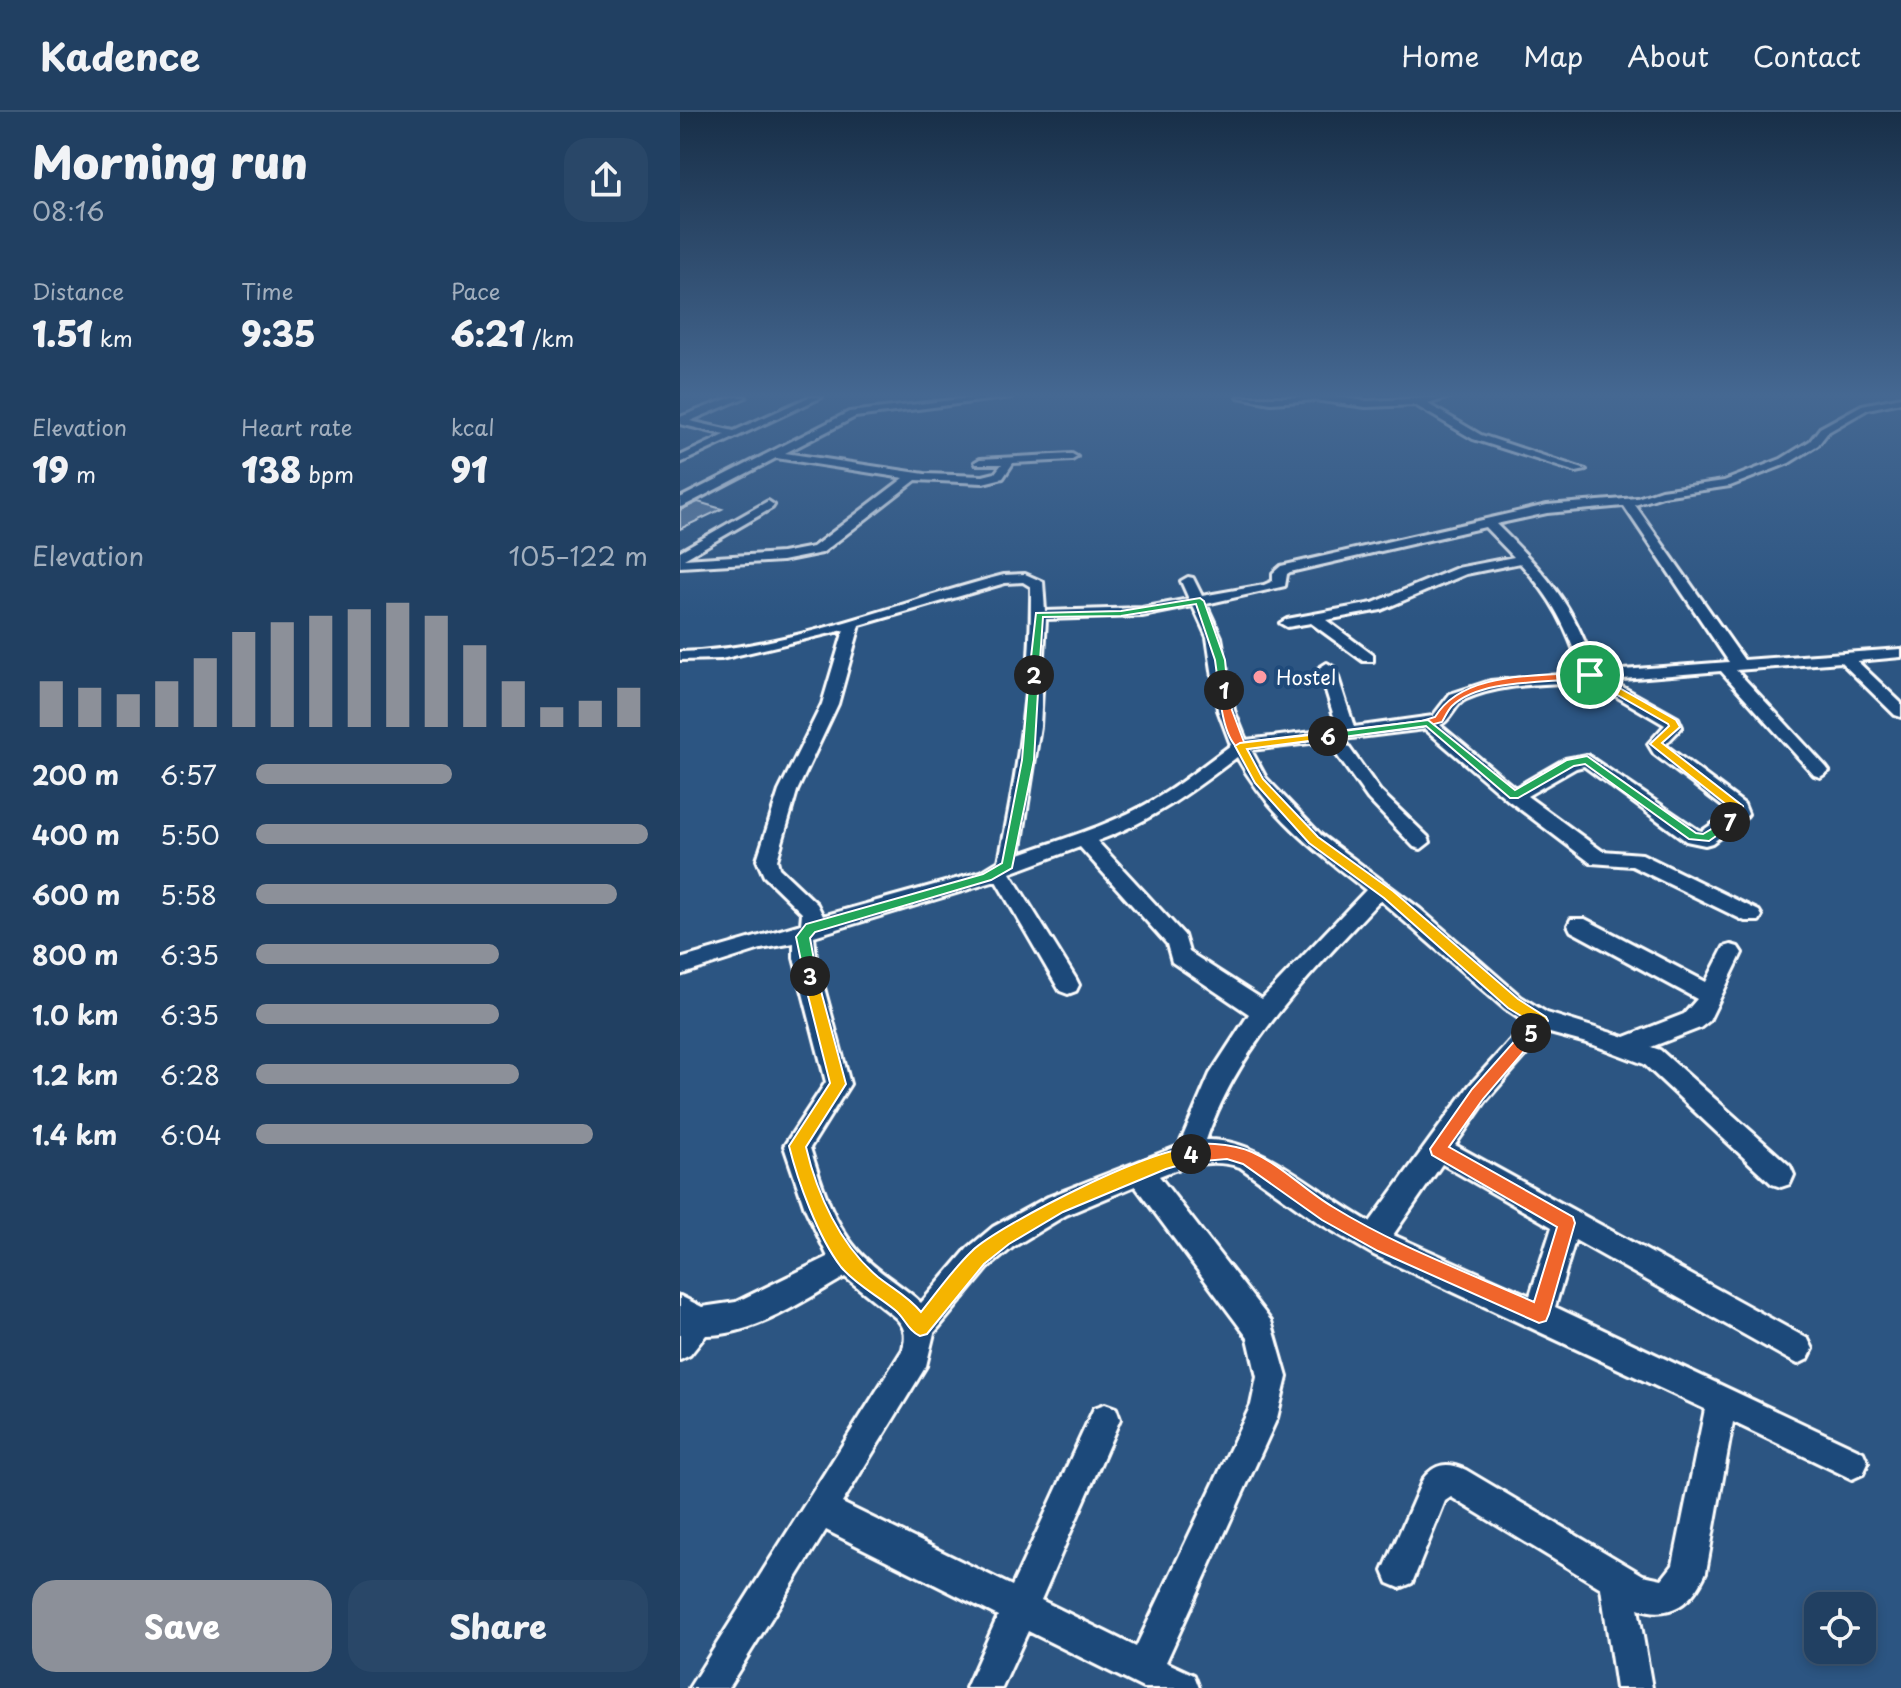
<!DOCTYPE html>
<meta charset="utf-8">
<style>
body{margin:0;font-family:"Playpen Sans",sans-serif;background:#294768;color:#f1f3f6;height:100vh;display:flex;flex-direction:column;font-size:30px;white-space:nowrap}
*{box-sizing:border-box;margin:0}
p{font-size:26px;color:#a2afbe}
.icon{flex:none;width:44px;height:44px;fill:none;stroke:currentColor;stroke-width:2;stroke-linecap:round;stroke-linejoin:round}
.map{position:relative;flex:1;overflow:hidden}
.sheet{display:flex;flex-direction:column;background:#214062;width:680px}
.sheet>*{flex:none}
.buttons{position:absolute;left:1124px;top:1480px;display:grid;gap:16px}
.buttons a{display:grid;place-items:center;width:72px;height:72px;border-radius:16px;background:#214062;box-shadow:0 4px 12px #0003,0 0 0 2px #3e5977;font-size:40px}
.pin{position:absolute;display:grid;place-items:center;width:68px;height:68px;color:#fff;margin:-34px;border:4px solid #fff;border-radius:50%;box-shadow:0 2px 8px #0007}
.km{position:absolute;width:40px;height:40px;margin:-20px;border-radius:50%;background:#222;color:#fff;font-size:22px;line-height:40px;text-align:center}
.round{display:grid;place-items:center;flex:none;width:84px;height:84px;border-radius:24px;background:#294768}
.headline{display:flex;align-items:center;justify-content:space-between;height:136px;padding:0 32px}
h1{font-size:44px;font-weight:800;line-height:60px}
.stats{display:grid;grid-template-columns:repeat(3,1fr);gap:12px;height:136px;padding:8px 32px}
.stats div{display:grid;align-content:center}
.stats b{font-size:34px;font-weight:800}
.stats small{font-size:22px;font-weight:400}
.stats p{font-size:22px}
.chart{height:224px;padding:16px 32px}
.chart p{display:flex;justify-content:space-between}
.chart svg{width:100%;height:144px;margin-top:8px;stroke:#8c9099;stroke-width:6}
.action{display:flex;gap:16px;margin-top:auto;padding:16px 32px}
.action a{flex:1;height:92px;border-radius:24px;background:#8c9099;color:#fff;font-size:32px;font-weight:800;line-height:92px;text-align:center}
.action a+a{background:#294768;color:#f1f3f6}
ul{padding:0 32px;list-style:none;font-size:26px}
li{display:grid;grid-template-columns:128px 96px 1fr;align-items:center;height:60px}
li i{height:20px;border-radius:10px;background:#8c9099}
header{display:flex;align-items:center;gap:48px;box-sizing:border-box;height:112px;padding:0 40px;background:#214062;border-bottom:2px solid #3e5977}
header strong{font-size:38px}
nav{display:flex;gap:44px;margin-inline-start:auto;font-size:28px}
main{display:flex;flex:1;min-height:0}
.map>svg:first-child{display:block}
</style>
<header>
<strong>Kadence</strong>
<nav><a>Home</a><a>Map</a><a>About</a><a>Contact</a></nav>
</header>
<main>
<section class="sheet">
<div class="headline"><div><h1>Morning run</h1><p>08:16</p></div><a class="round"><svg class="icon" aria-label="share" viewBox="0 0 24 24"><path d="M12 15V3M7 8l5-5 5 5M5 13v7h14v-7"/></svg></a></div>
<div class="stats">
<div><p>Distance</p><b>1.51<small> km</small></b></div>
<div><p>Time</p><b>9:35</b></div>
<div><p>Pace</p><b>6:21<small> /km</small></b></div>
</div>
<div class="stats">
<div><p>Elevation</p><b>19<small> m</small></b></div>
<div><p>Heart rate</p><b>138<small> bpm</small></b></div>
<div><p>kcal</p><b>91</b></div>
</div>
<div class="chart"><p><span>Elevation</span>105–122 m</p>
<svg viewBox="0 0 160 44" preserveAspectRatio="none"><path d="M5 44V30M15 44V32M25 44V34M35 44V30M45 44V23M55 44V15M65 44V12M75 44V10M85 44V8M95 44V6M105 44V10M115 44V19M125 44V30M135 44V38M145 44V36M155 44V32"/></svg>
</div>
<ul>
<li><b>200 m</b>6:57<i style="width:50%"></i></li>
<li><b>400 m</b>5:50<i style="width:100%"></i></li>
<li><b>600 m</b>5:58<i style="width:92%"></i></li>
<li><b>800 m</b>6:35<i style="width:62%"></i></li>
<li><b>1.0 km</b>6:35<i style="width:62%"></i></li>
<li><b>1.2 km</b>6:28<i style="width:67%"></i></li>
<li><b>1.4 km</b>6:04<i style="width:86%"></i></li>
</ul>
<div class="action"><a>Save</a><a>Share</a></div>
</section>
<div class="map">
<svg width="1221" height="1576" viewBox="0 0 1221 1576">
<rect width="100%" height="100%" fill="#2c5582"/>
<filter id="ink" filterUnits="userSpaceOnUse"><feTurbulence type="fractalNoise" baseFrequency=".0125" numOctaves="2"/><feDisplacementMap in="SourceGraphic" scale="16" xChannelSelector="R" yChannelSelector="G"/><feConvolveMatrix kernelMatrix="1 2 1 2 8 2 1 2 1" color-interpolation-filters="sRGB"/></filter>
<g filter="url(#ink)">
<path fill="#5e7c9f" stroke="#fff" stroke-width="2" d="M 18,390 L 42,397 L 0,417 L 0,398 Z"/>
<g fill="none" stroke-linecap="round" stroke-linejoin="round">
<g stroke="#fff" stroke-width="6">
<path id="minor" d="M 52,285 L 66,285 L 10,309 L 54,319 L 129,285 L 142,285 L 0,351 L 0,344 L 45,323 L 0,312 L 0,305 Z
M 298,285 L 331,285 L 175,305 L 105,341 L 245,362 L 303,364 L 315,361 L 322,352 L 296,352 L 295,350 L 300,347 L 392,342 L 397,345 L 392,348 L 333,351 L 323,366 L 303,371 L 236,368 L 142,441 L 102,449 L 0,455 L 0,439 L 88,389 L 94,393 L 92,396 L 4,447 L 102,441 L 133,435 L 224,366 L 96,346 L 4,394 L 0,395 L 0,386 L 169,300 Z
M 558,285 L 657,285 L 686,289 L 770,285 L 748,292 L 801,323 L 906,358 L 896,360 L 793,327 L 735,293 L 686,295 L 634,288 L 591,291 Z
M 1221,285 L 1221,290 L 1188,297 L 1148,320 L 1138,333 L 1109,351 L 1050,374 L 983,384 L 955,393 L 1064,548 L 1221,537 L 1221,545 L 1177,549 L 1221,591 L 1221,605 L 1215,603 L 1161,550 L 1056,558 L 1146,655 L 1149,659 L 1140,665 L 1134,663 L 1041,559 L 930,568 L 998,606 L 1002,615 L 985,633 L 1064,692 L 1068,702 L 1065,706 L 1032,731 L 1025,733 L 1006,729 L 904,654 L 896,656 L 847,684 L 922,739 L 962,742 L 1079,799 L 1082,804 L 1079,809 L 1065,809 L 952,754 L 911,751 L 828,688 L 745,617 L 663,627 L 700,679 L 748,725 L 750,730 L 741,737 L 734,735 L 688,687 L 647,629 L 571,638 L 586,666 L 641,723 L 740,797 L 841,885 L 867,901 L 945,925 L 1004,902 L 1017,887 L 891,819 L 888,813 L 891,807 L 905,807 L 1026,870 L 1044,835 L 1051,833 L 1058,835 L 1062,841 L 1029,909 L 1020,916 L 971,935 L 980,938 L 1110,1054 L 1114,1063 L 1110,1072 L 1101,1075 L 1092,1072 L 964,952 L 914,933 L 866,920 L 805,990 L 775,1033 L 1128,1227 L 1133,1237 L 1128,1247 L 1118,1252 L 1108,1247 L 895,1128 L 875,1195 L 1183,1340 L 1188,1351 L 1183,1362 L 1172,1367 L 1053,1310 L 1026,1460 C 1013,1490 991,1508 958,1496 L 972,1576 L 936,1576 L 921,1476 L 771,1385 L 765,1389 L 732,1471 L 720,1476 L 708,1471 L 703,1459 L 743,1367 C 755,1351 768,1350 786,1358 L 963,1463 L 982,1467 L 993,1453 L 1025,1297 L 694,1143 L 639,1111 L 560,1055 C 534,1046 504,1053 479,1064 L 591,1209 L 607,1265 L 597,1306 L 486,1550 L 514,1563 L 519,1576 L 463,1576 L 348,1519 L 322,1576 L 286,1576 L 318,1504 L 146,1418 L 48,1576 L 9,1576 L 223,1237 C 226,1224 226,1216 216,1206 L 165,1165 C 123,1189 75,1223 26,1223 L 10,1243 L 0,1248 L 0,1184 L 22,1195 L 56,1190 L 148,1145 L 125,1096 L 104,1034 L 146,970 L 114,846 L 114,831 L 81,837 L 0,863 L 0,847 L 121,812 L 122,801 L 84,764 L 77,748 L 99,679 L 142,592 L 164,518 L 41,547 L 0,548 L 0,540 C 111,537 217,490 324,463 L 345,462 L 363,470 L 365,499 L 462,496 L 509,487 L 501,469 L 508,465 L 513,466 L 522,484 L 584,473 L 593,469 L 593,461 L 601,454 L 867,393 L 957,386 L 981,378 L 1044,369 L 1101,347 L 1130,329 L 1140,316 L 1182,293 ZM 944,394 L 1049,550 L 916,560 C 893,490 867,463 816,412 L 867,401 ZM 805,415 L 834,445 L 777,456 L 693,491 L 607,507 L 600,511 L 607,515 L 631,511 L 683,549 L 693,549 L 693,543 L 646,508 L 701,498 L 786,462 L 840,451 C 873,487 887,515 902,561 L 810,569 L 770,582 L 753,604 L 674,615 L 655,556 L 647,551 L 639,556 L 658,617 L 566,628 L 554,598 L 541,525 L 526,492 L 605,474 L 607,462 L 610,460 ZM 343,470 L 351,475 C 352,568 338,658 319,749 L 301,760 L 143,804 L 137,792 L 99,756 L 97,748 L 117,679 L 158,592 L 180,513 L 325,471 ZM 513,494 L 527,525 L 538,598 L 551,633 C 522,654 495,677 463,694 C 424,715 382,727 340,742 L 360,614 L 366,507 L 462,504 ZM 910,569 L 985,613 L 968,632 L 974,642 L 1050,700 L 1022,719 L 1018,718 L 907,643 L 885,647 L 835,676 L 760,613 C 772,608 774,592 786,587 C 824,570 869,573 910,569 ZM 557,645 C 588,702 635,739 686,778 L 582,887 L 509,840 L 504,823 L 417,729 C 470,710 513,679 557,645 ZM 400,735 L 487,832 L 492,850 L 569,902 L 530,962 L 499,1034 L 368,1085 L 313,1115 L 288,1136 L 241,1191 C 224,1175 204,1164 187,1148 C 155,1119 142,1075 130,1036 L 170,972 L 136,846 L 134,824 L 316,769 L 380,879 L 388,882 L 396,879 L 399,873 L 396,867 L 330,761 ZM 700,788 L 825,897 L 846,911 L 789,974 L 690,1110 C 640,1083 582,1026 526,1028 C 560,930 631,862 700,788 ZM 762,1052 L 872,1115 L 850,1184 L 713,1123 ZM 455,1074 L 568,1226 L 577,1265 L 571,1293 L 456,1535 L 361,1488 L 440,1307 L 436,1296 L 425,1292 L 414,1296 L 332,1474 L 162,1391 L 246,1254 L 254,1221 L 308,1156 L 333,1135 L 386,1103 Z"/>
</g>
<use href="#minor" fill="#1f4a7a" fill-rule="evenodd"/>
</g>
</g>
<linearGradient id="sky" x2="0" y2="1"><stop stop-color="#182f48"/><stop offset="0.56" stop-color="#456892"/><stop offset="1" stop-color="#456892" stop-opacity="0"/></linearGradient>
<rect width="1221" height="506" fill="url(#sky)"/>
<path fill="#f0652b" stroke="#fff" stroke-width="2" d="M 910,560 L 915,563 L 913,565 C 874,572 802,565 772,594 C 768,598 765,605 762,610 L 743,615 L 560,638 C 545,628 541,596 539,578 L 544,575 L 549,578 L 552,598 L 564,630 L 742,609 L 755,605 C 783,558 860,565 910,560 Z"/>
<path fill="#22a559" stroke="#fff" stroke-width="2" d="M 520,486 L 524,489 L 545,548 L 548,580 L 539,578 L 535,548 L 516,492 L 441,504 L 363,505 L 359,563 L 354,566 L 349,563 L 356,501 L 441,499 Z"/>
<path fill="#22a559" stroke="#fff" stroke-width="2" d="M 354,560 L 359,563 L 354,648 L 332,756 L 311,768 L 135,820 L 130,826 L 137,864 L 130,870 L 125,868 L 116,825 L 126,812 L 303,762 L 322,751 L 342,648 L 349,563 Z"/>
<path fill="#f5b400" stroke="#fff" stroke-width="2" d="M 130,858 L 137,864 L 166,972 L 126,1035 C 137,1082 160,1133 198,1165 C 213,1177 228,1184 241,1200 C 257,1180 273,1157 292,1139 C 317,1114 488,1026 517,1037 L 520,1042 L 517,1048 L 486,1057 L 383,1100 L 329,1132 L 304,1152 L 247,1222 L 240,1224 C 228,1219 225,1206 215,1198 C 197,1183 176,1173 161,1155 C 138,1125 118,1070 109,1034 L 150,971 L 123,864 Z"/>
<path fill="#f0652b" stroke="#fff" stroke-width="2" d="M 851,914 L 858,921 L 856,925 L 803,987 L 769,1035 L 893,1105 L 895,1111 L 869,1202 L 866,1209 L 859,1211 L 698,1139 L 642,1108 L 563,1052 L 547,1047 L 511,1050 L 503,1042 C 511,1025 557,1033 572,1040 C 601,1053 626,1079 653,1095 C 716,1134 787,1160 854,1190 L 877,1115 L 752,1043 L 750,1037 L 792,977 L 846,916 Z"/>
<path fill="#f5b400" stroke="#fff" stroke-width="2" d="M 648,621 L 652,621 L 652,626 L 567,637 L 583,667 L 638,725 L 713,779 L 838,887 L 866,905 L 868,909 L 856,925 L 846,925 L 843,921 L 851,910 L 828,896 L 704,786 L 629,731 L 575,671 L 555,634 L 560,631 Z"/>
<path fill="#22a559" stroke="#fff" stroke-width="2" d="M 748,608 L 835,678 L 887,648 L 907,644 L 1016,721 L 1023,722 L 1050,706 L 1056,710 L 1029,729 L 1009,727 L 905,652 L 894,654 L 838,686 L 830,686 L 746,614 L 648,627 L 643,624 L 648,621 Z"/>
<path fill="#f5b400" stroke="#fff" stroke-width="2" d="M 906,561 L 913,561 L 996,608 L 1000,615 L 982,631 L 1063,694 L 1064,705 L 1054,713 L 1046,713 L 1044,710 L 1053,698 L 970,632 L 989,614 L 988,612 L 906,565 Z"/>
<circle fill="#ff9aa2" stroke="#1f4a7a" stroke-width="3" cx="580" cy="565" r="8"/>
<g text-anchor="middle" dominant-baseline="central" stroke-width="8" stroke-linejoin="round" paint-order="stroke">
<g font-size="20" fill="#fff" stroke="#1f4a7a" text-anchor="start">
<text x="596" y="565">Hostel</text>
</g>
</g>
</svg>
<div class="buttons">
<a><svg class="icon" aria-label="locate" viewBox="0 0 24 24"><circle cx="12" cy="12" r="6"/><path d="M12 2v4M12 18v4M2 12h4M18 12h4"/></svg></a>
</div>
<div class="pin" style="left:910px;top:563px;background:#1e9e55"><svg class="icon" aria-label="arrive" viewBox="0 0 24 24"><path d="M6 21V4h12l-3 4 3 4H6"/></svg></div>
<b class="km" style="left:544px;top:578px">1</b>
<b class="km" style="left:354px;top:563px">2</b>
<b class="km" style="left:130px;top:864px">3</b>
<b class="km" style="left:511px;top:1042px">4</b>
<b class="km" style="left:851px;top:921px">5</b>
<b class="km" style="left:648px;top:624px">6</b>
<b class="km" style="left:1050px;top:710px">7</b>
</div>
</main>
